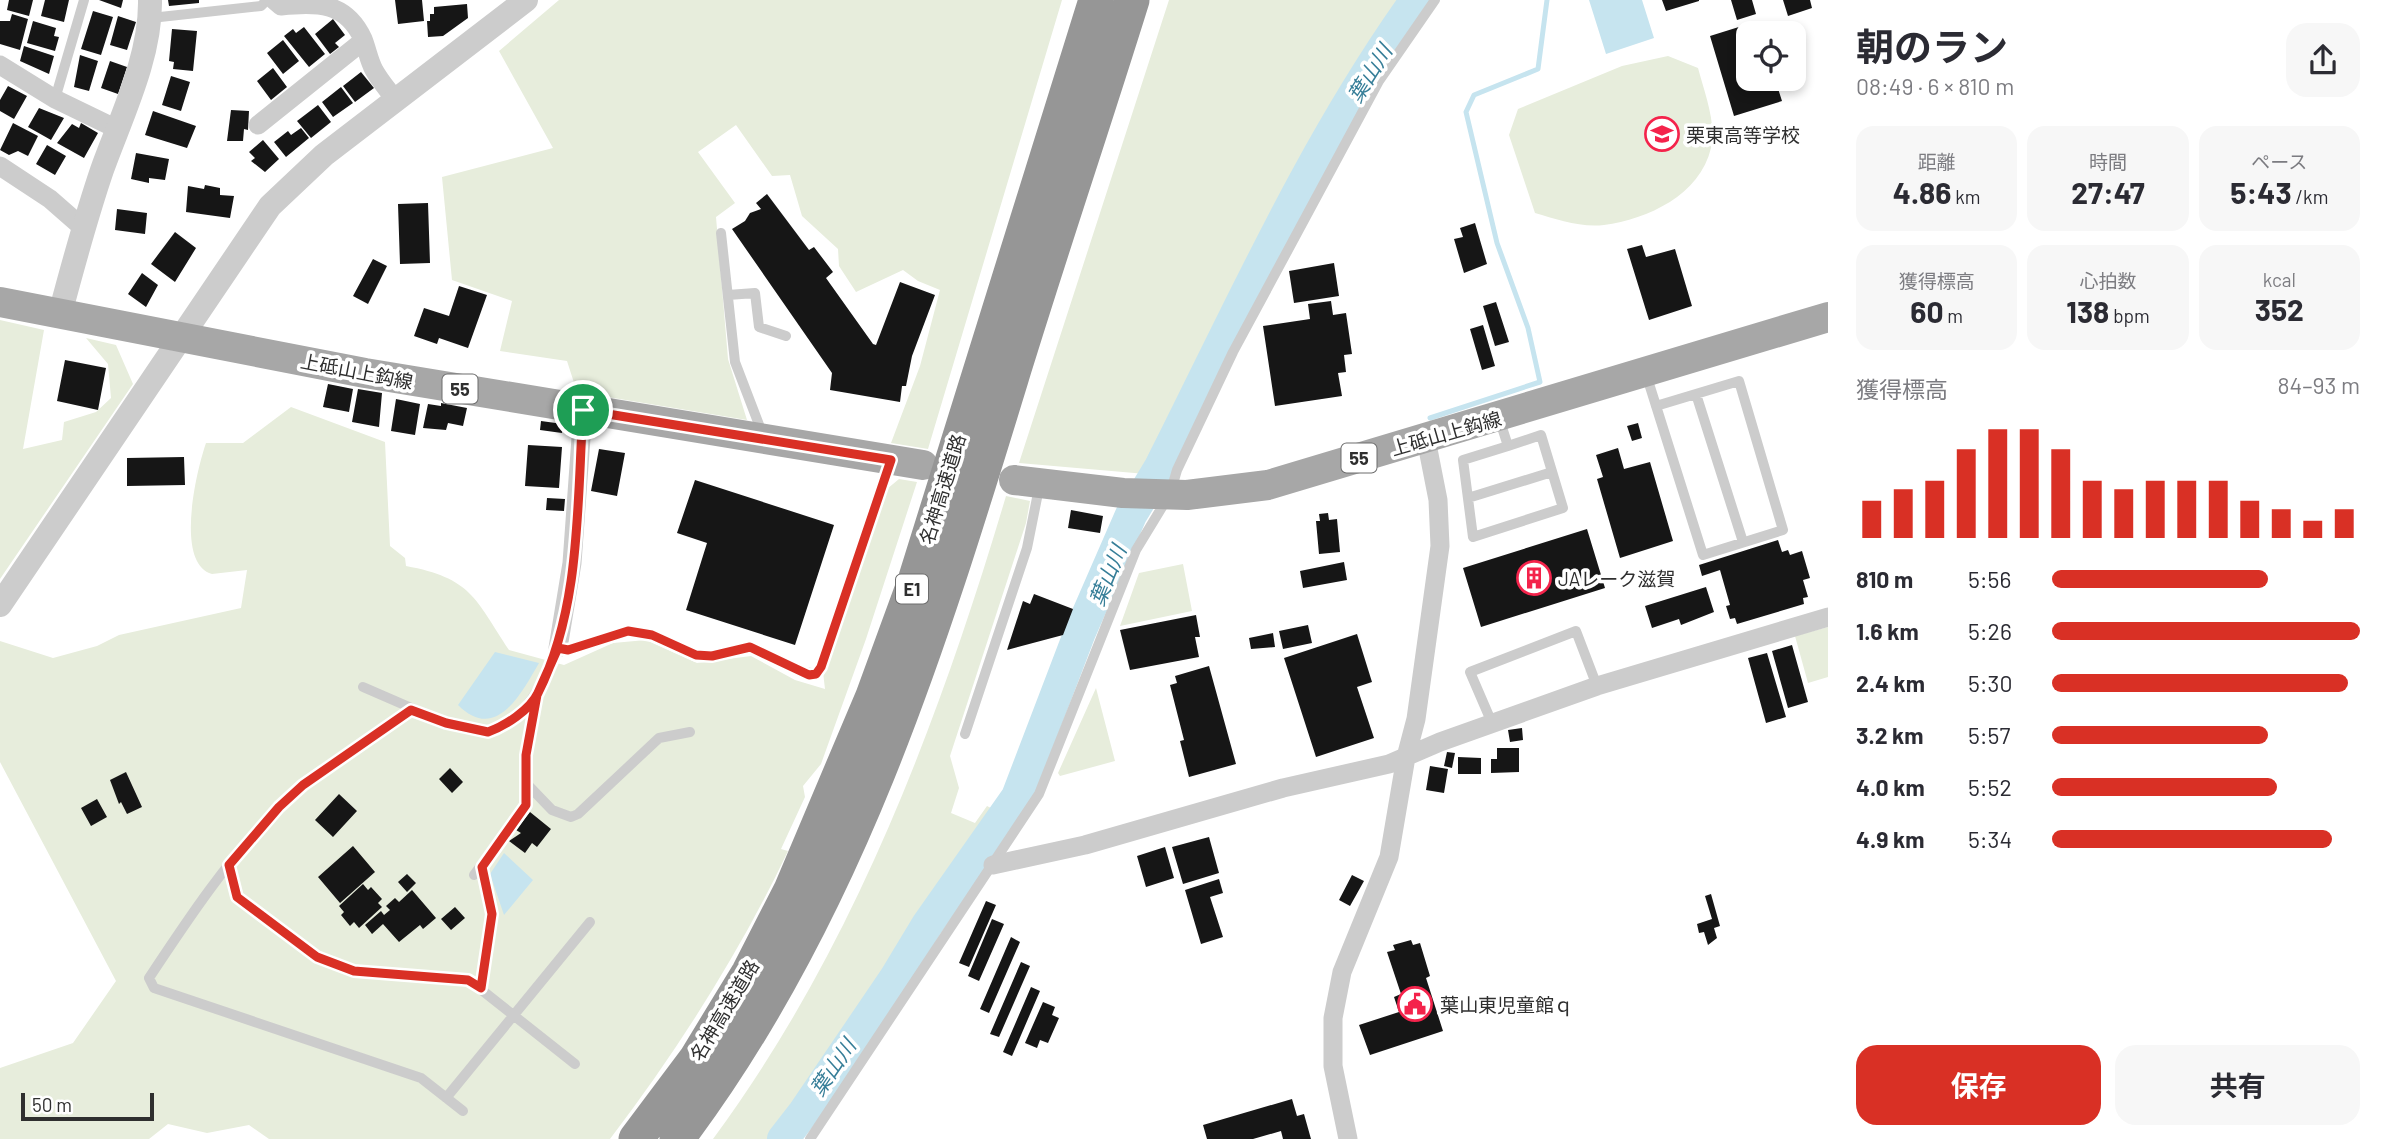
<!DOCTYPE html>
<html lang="ja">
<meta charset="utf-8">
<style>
body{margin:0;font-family:Barlow,"Noto Sans JP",sans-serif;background:#f7f7f7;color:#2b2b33;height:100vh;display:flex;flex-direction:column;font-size:26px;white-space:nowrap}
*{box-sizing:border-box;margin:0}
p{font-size:23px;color:#7c7c81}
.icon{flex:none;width:38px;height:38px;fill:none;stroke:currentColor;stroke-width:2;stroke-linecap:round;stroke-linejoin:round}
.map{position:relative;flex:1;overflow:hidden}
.side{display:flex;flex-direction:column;background:#fff;width:560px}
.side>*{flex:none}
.controls{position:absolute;left:1736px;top:21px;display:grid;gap:14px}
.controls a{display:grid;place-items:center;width:70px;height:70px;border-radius:14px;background:#fff;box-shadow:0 4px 10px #0003;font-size:35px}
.scale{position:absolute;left:21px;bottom:18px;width:133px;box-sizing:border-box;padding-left:7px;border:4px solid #2f2f2f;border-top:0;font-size:19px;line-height:24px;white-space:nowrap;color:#2f2f2f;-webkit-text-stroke:5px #fff;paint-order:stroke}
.pin{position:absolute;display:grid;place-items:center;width:60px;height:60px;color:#fff;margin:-30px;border:4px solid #fff;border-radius:50%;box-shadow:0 2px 7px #0007}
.round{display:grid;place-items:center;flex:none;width:74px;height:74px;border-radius:21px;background:#f7f7f7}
.headline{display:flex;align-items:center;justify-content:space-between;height:119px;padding:0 28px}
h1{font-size:38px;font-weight:700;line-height:52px}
.figures{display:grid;grid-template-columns:repeat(3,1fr);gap:10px;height:119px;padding:7px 28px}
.figures div{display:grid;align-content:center;border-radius:18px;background:#f7f7f7;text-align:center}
.figures b{font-size:30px;font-weight:700}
.figures small{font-size:19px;font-weight:400}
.figures p{font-size:19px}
.chart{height:196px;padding:14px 28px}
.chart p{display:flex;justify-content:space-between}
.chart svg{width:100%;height:126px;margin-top:7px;stroke:#d93025;stroke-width:6}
.primary-button{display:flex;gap:14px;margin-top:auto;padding:14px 28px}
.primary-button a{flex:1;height:80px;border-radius:21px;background:#d93025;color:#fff;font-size:28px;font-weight:700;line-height:80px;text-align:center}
.primary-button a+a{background:#f7f7f7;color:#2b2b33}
ul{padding:0 28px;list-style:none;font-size:23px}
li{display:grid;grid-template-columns:112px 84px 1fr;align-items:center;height:52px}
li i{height:18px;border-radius:9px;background:#d93025}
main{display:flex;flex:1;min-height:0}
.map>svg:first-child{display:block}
</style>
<main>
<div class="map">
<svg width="1828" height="1139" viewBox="0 0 1828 1139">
<rect width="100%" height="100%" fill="#fff"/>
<path fill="#e7eddc" d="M 559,0 L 1062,0 L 928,449 L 891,443 L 920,366 L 940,290 L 918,281 L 903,270 L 856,292 L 839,266 L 838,249 L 802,216 L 790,175 L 772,176 L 736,125 L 698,152 L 735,203 L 716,217 L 728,359 L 747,420 L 577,392 L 567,361 L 500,351 L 512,301 L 452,280 L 442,177 L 553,148 L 499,51 Z
M 1169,0 L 1403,0 L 1313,136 L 1146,474 L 1019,463 Z
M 1668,56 L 1698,68 C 1704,91 1717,124 1711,148 C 1700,195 1648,219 1604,225 C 1581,228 1556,219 1535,213 L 1509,135 L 1518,109 L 1622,66 Z
M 0,320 L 44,330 L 23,449 L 62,440 L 64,422 L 96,412 L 111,398 L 108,364 L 86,338 L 116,345 L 133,384 L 0,579 Z
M 291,407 L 385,442 L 390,546 L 405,558 L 406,566 C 471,578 475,598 509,650 L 564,665 L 613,643 L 646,640 L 697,663 L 751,656 L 795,680 L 825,689 L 823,672 L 887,489 L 899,479 L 917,482 L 866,639 L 821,764 L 803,786 L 805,797 L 781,849 L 788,851 C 739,954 679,1048 610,1139 L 269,1139 L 249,1125 L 207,1133 L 168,1124 L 149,1139 L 0,1139 L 0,1068 L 73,1043 L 116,981 L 0,762 L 0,641 L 53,658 L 97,646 L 119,635 L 241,608 L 247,570 L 212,574 C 174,563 197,469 206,443 L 243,443 Z
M 1006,496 L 1030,501 L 1026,523 L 950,756 L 959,788 L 951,813 L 975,823 L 987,806 L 999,812 L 924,913 L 888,978 L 774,1139 L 713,1139 C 854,948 939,721 1006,496 Z
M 1183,564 L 1192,611 L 1120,626 L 1139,573 Z
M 1828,627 L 1828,677 L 1808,683 L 1795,636 Z
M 1096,688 L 1115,761 L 1060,776 L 1058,773 Z"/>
<path fill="#c6e4ef" d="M 1589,0 L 1642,0 L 1654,38 L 1606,54 Z
M 495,652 L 539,663 C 521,694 496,743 458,705 Z
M 504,853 L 533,880 L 504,915 L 490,874 Z"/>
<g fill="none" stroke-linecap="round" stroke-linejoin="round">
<path stroke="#c6e4ef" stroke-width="5" d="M 1430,418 L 1540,382 L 1528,328 L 1497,243 L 1466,112 L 1474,95 L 1538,69 L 1547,0"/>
<path stroke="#c6e4ef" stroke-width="32" d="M 783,1139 L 804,1112 L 895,978 L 927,925 L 1017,797 L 1080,632 L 1131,515 L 1160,467 C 1240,309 1312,145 1416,0"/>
</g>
<path fill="#161616" d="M 9,0 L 33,0 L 29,16 L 7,10 Z
M 45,0 L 69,0 L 64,22 L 41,16 Z
M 99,0 L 123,0 L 121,8 Z
M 168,0 L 199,0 L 199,3 L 169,6 Z
M 395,0 L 422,0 L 424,21 L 398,24 Z
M 1662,0 L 1699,0 L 1699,1 L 1666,11 Z
M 1731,0 L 1752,0 L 1756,14 L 1737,20 Z
M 1783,0 L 1810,0 L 1812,8 L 1788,16 Z
M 467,4 L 468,18 L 443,36 L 428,37 L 427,21 L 430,21 L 430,14 L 434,14 L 434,7 Z
M 93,11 L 113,17 L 101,55 L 81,49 Z
M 12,14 L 28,19 L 20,50 L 0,44 L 0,21 L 10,21 Z
M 118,16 L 136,22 L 127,50 L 110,45 Z
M 333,19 L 345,35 L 335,43 L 339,47 L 330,54 L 315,34 Z
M 33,21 L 56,28 L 54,36 L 59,37 L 55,51 L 27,43 Z
M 1758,21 L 1761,33 L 1748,33 L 1748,79 L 1775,79 L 1782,101 L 1734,116 L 1710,36 Z
M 304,27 L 325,54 L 309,67 L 284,36 L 293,29 L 296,33 Z
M 172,29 L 197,31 L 193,71 L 173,69 L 174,62 L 169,61 Z
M 283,40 L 299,61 L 283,74 L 267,53 Z
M 24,46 L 54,56 L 49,74 L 20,61 Z
M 80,55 L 98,61 L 89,91 L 74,87 Z
M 110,61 L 127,67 L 118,94 L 101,88 Z
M 273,68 L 287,87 L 271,100 L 257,81 Z
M 361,72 L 374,88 L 355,102 L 343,86 Z
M 171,76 L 190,82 L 181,111 L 162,105 Z
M 8,86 L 27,96 L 14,119 L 0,111 L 0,100 Z
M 341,87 L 353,103 L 333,117 L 322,102 Z
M 318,105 L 331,122 L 311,138 L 297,121 Z
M 39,108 L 64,118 L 51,140 L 28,127 Z
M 231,110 L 249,111 L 248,130 L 244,129 L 243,141 L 227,141 Z
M 153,111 L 196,126 L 187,148 L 145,135 Z
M 13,123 L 38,136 L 28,156 L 18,151 L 9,155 L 0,150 Z
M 81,123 L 98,133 L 84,158 L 57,143 L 72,124 L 79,128 Z
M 301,128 L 309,138 L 286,157 L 274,142 L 288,131 L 291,135 Z
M 263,140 L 279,159 L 265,172 L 251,161 L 255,158 L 249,152 Z
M 47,145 L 66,156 L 55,175 L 36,164 Z
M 136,153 L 169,159 L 165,180 L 149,178 L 149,183 L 131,179 Z
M 205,185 L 220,188 L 220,195 L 234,196 L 230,218 L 186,212 L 188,186 L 204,189 Z
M 767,194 L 809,250 L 814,247 L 833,272 L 826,278 L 873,344 L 876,345 L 900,282 L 935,295 L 912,356 L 906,386 L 902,386 L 900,402 L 830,390 L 832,373 L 732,229 L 745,221 L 750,213 L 761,209 L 756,203 Z
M 428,203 L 430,263 L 400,264 L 398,204 Z
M 117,209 L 147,213 L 145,234 L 115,230 Z
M 1475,223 L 1487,264 L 1464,273 L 1454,239 L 1463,237 L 1460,228 Z
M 175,232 L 196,248 L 175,282 L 151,264 Z
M 1642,245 L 1646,257 L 1675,249 L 1692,306 L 1649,320 L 1627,249 Z
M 373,259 L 387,266 L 368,304 L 353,296 Z
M 1334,263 L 1339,296 L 1294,303 L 1289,271 Z
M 142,273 L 158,285 L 146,307 L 128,294 Z
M 459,286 L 487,295 L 468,348 L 439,338 L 437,344 L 414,336 L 424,308 L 449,316 Z
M 1331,301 L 1333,315 L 1346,313 L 1352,354 L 1344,355 L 1346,372 L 1338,373 L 1342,396 L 1275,406 L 1263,326 L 1310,319 L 1308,304 Z
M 1496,302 L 1509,342 L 1495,346 L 1483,306 Z
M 1483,325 L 1495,366 L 1482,370 L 1470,329 Z
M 65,360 L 106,368 L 98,410 L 57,401 Z
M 328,384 L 353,389 L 349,412 L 323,407 Z
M 358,389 L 382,393 L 379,427 L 352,422 Z
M 396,399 L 420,404 L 415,435 L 391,431 Z
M 441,403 L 467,408 L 463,426 L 448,423 L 446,430 L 423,428 L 428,404 L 441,406 Z
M 541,421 L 563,424 L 562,433 L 540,430 Z
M 1638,423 L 1642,438 L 1632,441 L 1627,426 Z
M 528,445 L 562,447 L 559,488 L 525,486 Z
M 1618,448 L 1624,469 L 1650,462 L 1673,541 L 1620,558 L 1597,479 L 1603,477 L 1596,455 Z
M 599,449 L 625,453 L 617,496 L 591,491 Z
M 184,457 L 185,485 L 127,486 L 127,458 Z
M 695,480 L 834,525 L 795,645 L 686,610 L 707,543 L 677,533 Z
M 547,498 L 565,499 L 564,511 L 546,510 Z
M 1071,510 L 1103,516 L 1100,533 L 1068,528 Z
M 1328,513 L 1329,520 L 1337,519 L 1340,552 L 1319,554 L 1316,521 L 1320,521 L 1319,514 Z
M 1587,529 L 1605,588 L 1481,627 L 1463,568 Z
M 1778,540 L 1782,552 L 1788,550 L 1790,555 L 1802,551 L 1810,578 L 1803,580 L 1808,597 L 1803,598 L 1804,604 L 1737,624 L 1735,618 L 1730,619 L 1726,606 L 1730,605 L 1720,570 L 1702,576 L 1699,565 Z
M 1344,562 L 1347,580 L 1303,588 L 1300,571 Z
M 1706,587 L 1714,612 L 1681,625 L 1679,619 L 1652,628 L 1645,606 Z
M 1034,594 L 1073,609 L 1063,635 L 1007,650 L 1023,601 L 1030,604 Z
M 1196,615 L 1200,637 L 1195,637 L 1199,657 L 1130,670 L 1120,630 Z
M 1308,625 L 1312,643 L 1283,649 L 1279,631 Z
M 1273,633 L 1275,647 L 1251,649 L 1249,638 Z
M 1357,634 L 1372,682 L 1357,687 L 1374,738 L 1316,757 L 1284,658 Z
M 1792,645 L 1808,702 L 1788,708 L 1772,651 Z
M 1767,653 L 1786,717 L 1766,723 L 1748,658 Z
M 1209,666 L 1236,764 L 1189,777 L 1180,741 L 1184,740 L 1170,685 L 1177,683 L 1175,676 Z
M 1522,728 L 1523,740 L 1510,742 L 1508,730 Z
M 1497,748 L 1519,748 L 1519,772 L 1491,773 L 1491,759 L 1497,759 Z
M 1447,752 L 1455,753 L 1452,768 L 1444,766 Z
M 1458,757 L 1481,758 L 1481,774 L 1458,774 Z
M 1430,766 L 1448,769 L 1444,793 L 1426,790 Z
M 450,768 L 463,782 L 452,793 L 439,779 Z
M 126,772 L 142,807 L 127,814 L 121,802 L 119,804 L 110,780 Z
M 339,794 L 357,811 L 333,837 L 315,820 Z
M 97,799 L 107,817 L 91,826 L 81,808 Z
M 530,812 L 551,829 L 537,847 L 532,843 L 525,853 L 509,841 L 521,833 L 516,830 Z
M 1209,837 L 1219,873 L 1183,884 L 1172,847 Z
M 353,846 L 375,872 L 340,903 L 318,877 Z
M 1165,847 L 1174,878 L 1146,887 L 1137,856 Z
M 407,874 L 416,883 L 407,892 L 398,882 Z
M 1352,875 L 1364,881 L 1350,906 L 1339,900 Z
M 1219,879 L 1223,893 L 1210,897 L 1223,937 L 1201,944 L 1185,890 Z
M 363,884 L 368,890 L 371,887 L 382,899 L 378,903 L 382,907 L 359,928 L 354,922 L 350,926 L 341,915 L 344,912 L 339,906 Z
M 412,890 L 436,918 L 423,929 L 420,925 L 399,942 L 383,924 L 372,934 L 365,925 L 381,911 L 384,915 L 390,910 L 386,906 L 395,898 L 399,902 Z
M 1711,894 L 1720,926 L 1714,928 L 1717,938 L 1708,945 L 1704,932 L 1699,933 L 1697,924 L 1712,919 L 1705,896 Z
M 986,901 L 996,905 L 969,967 L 959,963 Z
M 455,907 L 465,918 L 451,930 L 441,919 Z
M 992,919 L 1004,924 L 979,981 L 968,976 Z
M 1011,937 L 1020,942 L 989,1013 L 980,1009 Z
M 1411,940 L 1413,945 L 1420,943 L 1430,976 L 1426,978 L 1443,1031 L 1370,1055 L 1359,1025 L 1399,1012 L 1394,997 L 1401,994 L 1387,952 L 1395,950 L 1393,945 Z
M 1021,962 L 1030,966 L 999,1037 L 990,1034 Z
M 1031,987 L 1040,991 L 1012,1056 L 1003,1052 Z
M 1043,1002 L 1055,1007 L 1052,1015 L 1059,1018 L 1048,1043 L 1040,1040 L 1037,1048 L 1025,1043 Z
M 1292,1099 L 1297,1116 L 1304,1114 L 1311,1139 L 1283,1139 L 1281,1131 L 1253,1139 L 1207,1139 L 1203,1125 Z"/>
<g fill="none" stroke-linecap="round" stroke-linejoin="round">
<path stroke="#ccc" stroke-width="10" d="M 151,18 L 261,6 L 267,0
M 55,99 L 84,0
M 721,233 L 735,362 L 763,435
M 728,295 L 755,293 L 759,327 L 786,336
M 1646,374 L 1703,555 L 1783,530 L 1739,381 L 1656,406
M 1696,394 L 1743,542
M 1499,418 L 1508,446 L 1541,435 L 1563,508 L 1473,537 L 1463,460 L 1508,446
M 1468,498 L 1552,472
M 363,687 L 446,723 L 488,731 C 530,718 541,684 558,648 L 568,650 L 628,631 L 652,635 L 696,655 L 712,656 L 750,647 L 795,670 L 816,674 L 821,667 L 890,464
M 411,710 C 367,741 315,769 278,808 C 228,859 188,919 149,978 L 154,988 L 421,1078 L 463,1111
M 1492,723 L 1470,672 L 1576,631 L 1597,686
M 965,734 L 1027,548 L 1039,488
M 527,784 L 552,810 L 571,817 L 578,814 L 659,738 L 690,732
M 229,865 L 238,897 L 317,957 L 354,971 L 469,980 L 575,1064
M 474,875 L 526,805 L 526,755 L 537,696
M 481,988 L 492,914 L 482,867
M 446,1098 L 590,922
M 810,1139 L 1039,794 L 1136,550 L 1170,494 L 1177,470 L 1233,352 L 1379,81 L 1435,0"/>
<path stroke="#ccc" stroke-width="19" d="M 274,0 L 281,6 C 317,2 346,2 363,39 C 367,49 369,61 374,70 C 380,81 389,91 396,101
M 0,65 L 55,99 L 117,129
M 258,125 L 363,41
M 0,166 L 50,199 L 82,227
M 558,648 L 572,563 L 583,410
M 993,865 L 1085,845 L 1283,788 L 1389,764 L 1440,742 L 1597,686 L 1828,617
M 1348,1139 L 1333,1066 L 1333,1018 L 1342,972 L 1389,857 L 1406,757 L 1416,719 L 1440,546 L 1438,500 L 1426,439"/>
<path stroke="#ccc" stroke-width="24" d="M 60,314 C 73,265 86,217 102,170 C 121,117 151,57 150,0
M 0,605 L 270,206 L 324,155 L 526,0"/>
<path stroke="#a7a7a7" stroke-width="30" d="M 0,302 L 365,373 L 923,465
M 1014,480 L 1123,493 L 1187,495 L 1268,485 L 1828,317"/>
<path stroke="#969696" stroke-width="35" d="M 636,1139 L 696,1059 L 749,972 L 791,890 L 873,696 L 914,584 L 1096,0
M 677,1139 C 850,910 932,637 1015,366 C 1053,243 1094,122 1132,0"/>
</g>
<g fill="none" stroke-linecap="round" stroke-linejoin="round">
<g stroke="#fff" stroke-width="14">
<path id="route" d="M 583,410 C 577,503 581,608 538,693 C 530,710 505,726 488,732 L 446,723 L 411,710 L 303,785 L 279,807 L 229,865 L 237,897 L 317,957 L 354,971 L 468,980 L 481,988 L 492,914 L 482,867 L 526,805 L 526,755 L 537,695 L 558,648 L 568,650 L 628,631 L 652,635 L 696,655 L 712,656 L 750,647 L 809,675 L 816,674 L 821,667 L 891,460 L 583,410"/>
</g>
<use href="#route" stroke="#d93025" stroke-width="9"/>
</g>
<defs>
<g id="school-ring" transform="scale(1.75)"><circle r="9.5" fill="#fff" stroke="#f4234b" stroke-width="1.5"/><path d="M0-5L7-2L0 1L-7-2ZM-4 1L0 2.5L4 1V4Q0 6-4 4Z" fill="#f4234b"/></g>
<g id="building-ring" transform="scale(1.75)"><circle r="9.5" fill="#fff" stroke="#f4234b" stroke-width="1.5"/><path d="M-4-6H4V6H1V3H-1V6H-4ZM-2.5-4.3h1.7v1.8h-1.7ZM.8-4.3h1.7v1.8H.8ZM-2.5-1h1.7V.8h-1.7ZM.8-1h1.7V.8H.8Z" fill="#f4234b"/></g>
<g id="civic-ring" transform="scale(1.75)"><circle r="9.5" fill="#fff" stroke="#f4234b" stroke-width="1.5"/><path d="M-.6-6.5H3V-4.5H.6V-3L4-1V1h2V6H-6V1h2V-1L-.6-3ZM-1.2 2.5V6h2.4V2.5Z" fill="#f4234b"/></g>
</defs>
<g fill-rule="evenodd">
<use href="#school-ring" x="1662" y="134"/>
<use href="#building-ring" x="1534" y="578"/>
<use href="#civic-ring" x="1415" y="1004"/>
</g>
<g text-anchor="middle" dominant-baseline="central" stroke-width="7" stroke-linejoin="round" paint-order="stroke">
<g fill="#fff" stroke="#6d6d6d" stroke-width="2">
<rect x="442.5" y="374.5" width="35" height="29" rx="5"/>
<rect x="1341.5" y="443.5" width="35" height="29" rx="5"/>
<rect x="896" y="574.5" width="32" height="29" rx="5"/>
</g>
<g font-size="18" font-weight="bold" fill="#2f2f2f">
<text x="460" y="389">55</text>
<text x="1359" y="458">55</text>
<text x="912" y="589">E1</text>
</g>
<g font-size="19" fill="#2f2f2f" stroke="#fff" text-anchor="start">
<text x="1686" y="134">栗東高等学校</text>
<text x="1558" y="578">JAレーク滋賀</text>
<text x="1440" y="1004">葉山東児童館ｑ</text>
</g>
<g font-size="19" fill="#2f2f2f" stroke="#fff">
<text transform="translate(357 371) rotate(11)">上砥山上鈎線</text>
<text transform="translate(1446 433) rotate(-16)">上砥山上鈎線</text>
<text transform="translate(942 489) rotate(-73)">名神高速道路</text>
<text transform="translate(724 1010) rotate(-59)">名神高速道路</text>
</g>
<g font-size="21" font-style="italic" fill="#367e98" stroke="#fff">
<text transform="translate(1369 73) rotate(-58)">葉山川</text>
<text transform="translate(1107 575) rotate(-68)">葉山川</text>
<text transform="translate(832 1067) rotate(-56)">葉山川</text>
</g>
</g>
</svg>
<div class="controls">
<a><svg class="icon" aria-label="locate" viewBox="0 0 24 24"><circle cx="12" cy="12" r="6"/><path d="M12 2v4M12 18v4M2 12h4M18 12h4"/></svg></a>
</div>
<div class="scale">50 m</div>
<div class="pin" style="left:583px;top:410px;background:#1e9e55"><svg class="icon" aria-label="arrive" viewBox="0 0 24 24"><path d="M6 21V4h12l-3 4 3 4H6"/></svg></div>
</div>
<section class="side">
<div class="headline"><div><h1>朝のラン</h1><p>08:49 · 6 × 810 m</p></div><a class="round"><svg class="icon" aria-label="share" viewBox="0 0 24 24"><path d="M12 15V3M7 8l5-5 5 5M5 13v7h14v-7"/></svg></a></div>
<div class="figures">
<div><p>距離</p><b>4.86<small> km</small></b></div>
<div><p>時間</p><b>27:47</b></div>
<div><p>ペース</p><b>5:43<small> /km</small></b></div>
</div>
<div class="figures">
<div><p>獲得標高</p><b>60<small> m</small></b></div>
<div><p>心拍数</p><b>138<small> bpm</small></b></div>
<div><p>kcal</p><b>352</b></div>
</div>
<div class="chart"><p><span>獲得標高</span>84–93 m</p>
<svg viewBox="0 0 160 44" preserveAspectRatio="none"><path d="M5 44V31M15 44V27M25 44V24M35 44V13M45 44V6M55 44V6M65 44V13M75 44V24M85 44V27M95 44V24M105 44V24M115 44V24M125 44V31M135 44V34M145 44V38M155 44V34"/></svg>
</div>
<ul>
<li><b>810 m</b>5:56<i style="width:70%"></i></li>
<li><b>1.6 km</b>5:26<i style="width:100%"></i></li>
<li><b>2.4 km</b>5:30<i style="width:96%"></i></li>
<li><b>3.2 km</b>5:57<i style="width:70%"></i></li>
<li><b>4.0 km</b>5:52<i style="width:73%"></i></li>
<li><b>4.9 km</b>5:34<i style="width:91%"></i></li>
</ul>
<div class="primary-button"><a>保存</a><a>共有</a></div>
</section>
</main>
